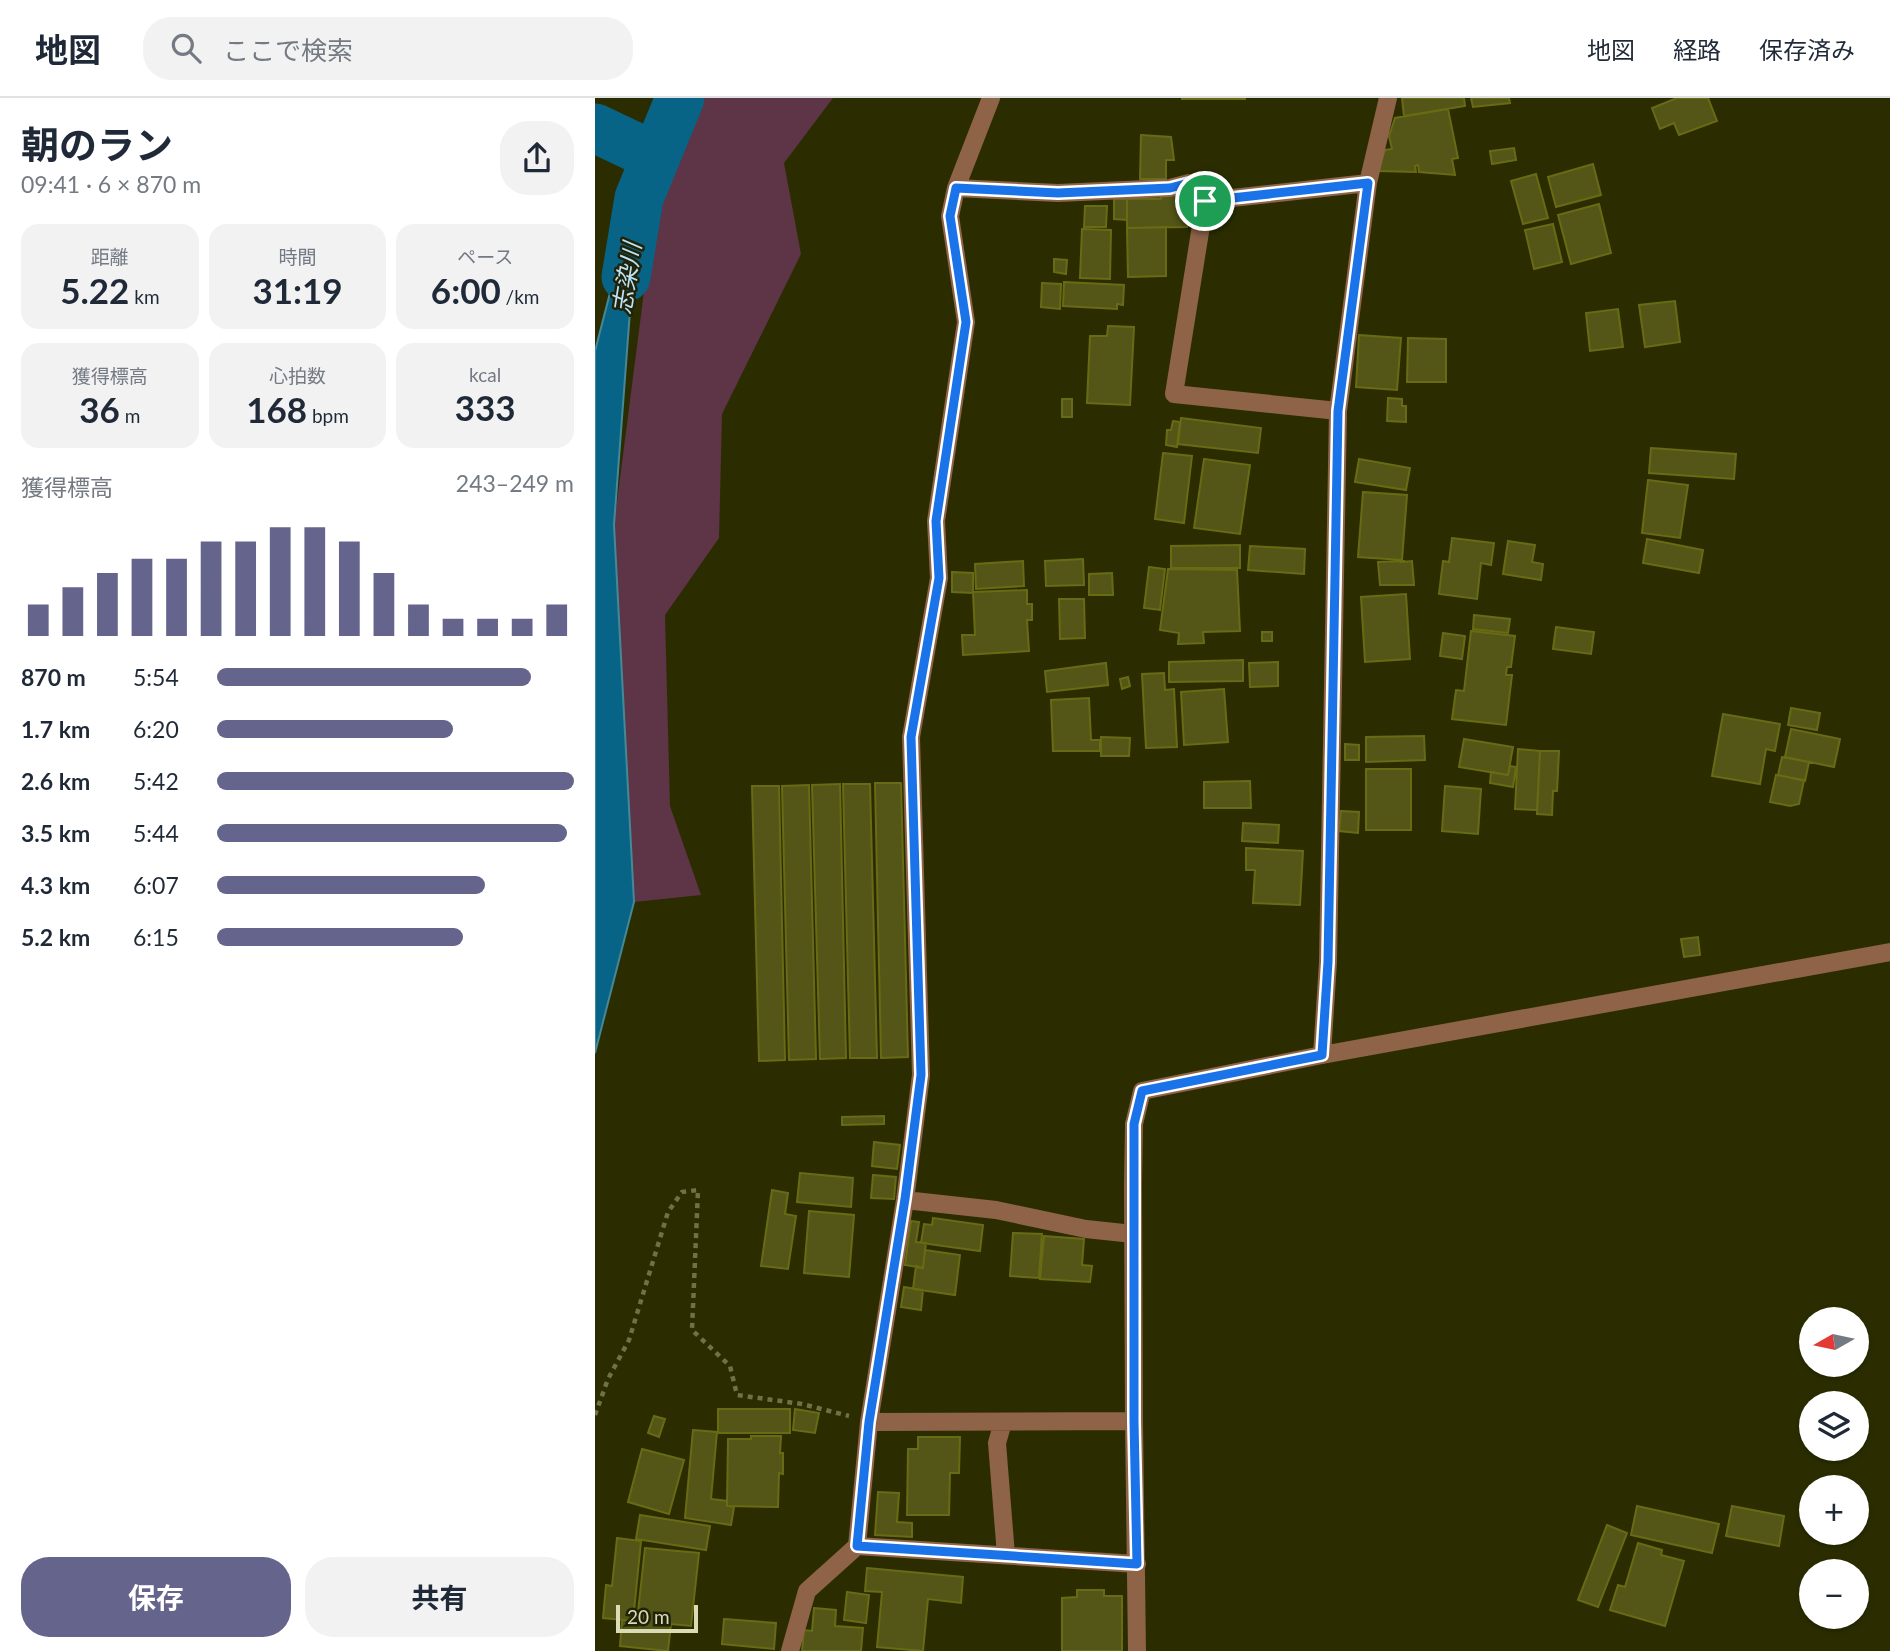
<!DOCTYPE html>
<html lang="ja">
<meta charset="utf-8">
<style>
body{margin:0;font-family:Lato,"Noto Sans JP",sans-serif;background:#f2f2f3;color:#1f2937;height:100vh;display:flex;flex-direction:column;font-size:26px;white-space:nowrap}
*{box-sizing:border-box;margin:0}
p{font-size:23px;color:#747a83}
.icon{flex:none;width:38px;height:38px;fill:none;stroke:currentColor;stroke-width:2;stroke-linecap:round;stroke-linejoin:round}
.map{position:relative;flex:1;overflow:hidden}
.side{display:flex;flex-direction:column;background:#fff;width:595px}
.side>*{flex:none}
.needle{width:46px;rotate:261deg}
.tools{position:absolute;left:1204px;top:1209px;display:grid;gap:14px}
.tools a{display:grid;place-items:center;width:70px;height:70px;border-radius:50%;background:#fff;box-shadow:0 2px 5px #0004;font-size:35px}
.scale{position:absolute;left:21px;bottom:18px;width:82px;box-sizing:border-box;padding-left:7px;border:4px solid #d9dcb5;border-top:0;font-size:19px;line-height:24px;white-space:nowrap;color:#d9dcb5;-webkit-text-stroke:5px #212309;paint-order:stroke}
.pin{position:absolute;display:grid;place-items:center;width:60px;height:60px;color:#fff;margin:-30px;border:4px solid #fff;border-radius:50%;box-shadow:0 2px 7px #0007}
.round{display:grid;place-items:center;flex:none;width:74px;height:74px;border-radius:28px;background:#f2f2f3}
.headline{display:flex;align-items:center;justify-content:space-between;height:119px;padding:0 21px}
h1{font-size:38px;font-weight:700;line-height:52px}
.stats{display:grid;grid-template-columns:repeat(3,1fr);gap:10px;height:119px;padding:7px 21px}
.stats div{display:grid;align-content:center;border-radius:18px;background:#f2f2f3;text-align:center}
.stats b{font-size:35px;font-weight:700}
.stats small{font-size:19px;font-weight:400}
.stats p{font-size:19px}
.chart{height:196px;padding:14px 21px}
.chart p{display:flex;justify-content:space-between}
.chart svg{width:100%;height:126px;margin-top:7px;stroke:#64648d;stroke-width:6}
.action{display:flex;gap:14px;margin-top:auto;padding:14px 21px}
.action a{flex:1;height:80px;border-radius:28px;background:#64648d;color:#fff;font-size:28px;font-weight:700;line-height:80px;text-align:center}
.action a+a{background:#f2f2f3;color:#1f2937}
ul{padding:0 21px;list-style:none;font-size:23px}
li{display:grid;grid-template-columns:112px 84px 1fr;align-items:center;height:52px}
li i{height:18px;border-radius:9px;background:#64648d}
header{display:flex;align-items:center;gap:42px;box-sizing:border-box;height:98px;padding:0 35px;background:#fff;border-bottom:2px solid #e0e1e3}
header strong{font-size:33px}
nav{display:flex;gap:38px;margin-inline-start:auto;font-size:24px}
.search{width:490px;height:63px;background:#f2f2f3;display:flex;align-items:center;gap:18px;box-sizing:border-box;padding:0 24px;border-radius:28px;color:#747a83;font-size:26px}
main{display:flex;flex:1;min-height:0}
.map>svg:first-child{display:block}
</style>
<header>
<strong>地図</strong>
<div class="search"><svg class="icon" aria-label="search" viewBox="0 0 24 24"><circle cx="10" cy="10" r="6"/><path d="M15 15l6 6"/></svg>ここで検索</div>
<nav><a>地図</a><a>経路</a><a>保存済み</a></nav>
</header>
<main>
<section class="side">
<div class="headline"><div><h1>朝のラン</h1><p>09:41 · 6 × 870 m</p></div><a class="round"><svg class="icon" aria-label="share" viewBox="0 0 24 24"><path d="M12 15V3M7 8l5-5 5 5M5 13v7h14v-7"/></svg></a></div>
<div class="stats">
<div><p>距離</p><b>5.22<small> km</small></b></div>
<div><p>時間</p><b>31:19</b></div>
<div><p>ペース</p><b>6:00<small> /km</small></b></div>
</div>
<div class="stats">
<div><p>獲得標高</p><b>36<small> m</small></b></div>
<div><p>心拍数</p><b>168<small> bpm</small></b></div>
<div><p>kcal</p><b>333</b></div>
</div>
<div class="chart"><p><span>獲得標高</span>243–249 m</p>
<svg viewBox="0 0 160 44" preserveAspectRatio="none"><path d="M5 44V33M15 44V27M25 44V22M35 44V17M45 44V17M55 44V11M65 44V11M75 44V6M85 44V6M95 44V11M105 44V22M115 44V33M125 44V38M135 44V38M145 44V38M155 44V33"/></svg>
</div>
<ul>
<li><b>870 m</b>5:54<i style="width:88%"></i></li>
<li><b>1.7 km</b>6:20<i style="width:66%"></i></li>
<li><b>2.6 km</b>5:42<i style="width:100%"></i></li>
<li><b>3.5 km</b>5:44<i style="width:98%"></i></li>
<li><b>4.3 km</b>6:07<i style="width:75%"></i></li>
<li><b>5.2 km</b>6:15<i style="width:69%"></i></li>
</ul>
<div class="action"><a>保存</a><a>共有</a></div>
</section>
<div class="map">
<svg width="1295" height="1553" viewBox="0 0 1295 1553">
<rect width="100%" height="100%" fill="#2b2d00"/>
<path fill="#5e3447" d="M 98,0 L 238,0 L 189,65 L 206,156 L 127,316 L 124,440 L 70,517 L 75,708 L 106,797 L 39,804 L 19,427 L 55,147 Z"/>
<path fill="#086487" stroke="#478895" stroke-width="2" d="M 45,79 L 19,427 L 39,804 L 0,955 L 0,253 Z"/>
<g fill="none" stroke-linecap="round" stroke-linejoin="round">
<path stroke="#086487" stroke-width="49" d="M 0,30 L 61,59
M 31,179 L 44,100 L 85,0"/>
</g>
<path fill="#535616" stroke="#686b14" stroke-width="2" d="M 587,0 L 650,0 L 650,1 L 587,1 Z
M 807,0 L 869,0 L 870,8 L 809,18 Z
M 876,0 L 914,0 L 915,5 L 878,9 Z
M 1082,0 L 1113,0 L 1122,23 L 1084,37 L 1079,25 L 1065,31 L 1057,10 Z
M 853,11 L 863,60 L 857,61 L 860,77 L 824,74 L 823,67 L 820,68 L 821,74 L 783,73 L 790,52 L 797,51 L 794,38 L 800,20 Z
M 546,37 L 576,39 L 579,62 L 571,62 L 571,81 L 545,81 Z
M 919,50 L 921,62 L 897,66 L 895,53 Z
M 998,66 L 1006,97 L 961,109 L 953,79 Z
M 941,76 L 953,120 L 928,126 L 916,83 Z
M 566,97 L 592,97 L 592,129 L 532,130 L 532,101 L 566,101 Z
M 519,101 L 532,101 L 532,122 L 519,121 Z
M 1004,106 L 1016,155 L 976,166 L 963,117 Z
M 490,108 L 512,108 L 511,129 L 489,129 Z
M 958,126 L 967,164 L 939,171 L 930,132 Z
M 571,129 L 571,178 L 533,179 L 532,130 Z
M 487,131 L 516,132 L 515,181 L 485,180 Z
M 459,161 L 472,162 L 471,176 L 459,174 Z
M 469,184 L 529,187 L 528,207 L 522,206 L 522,211 L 468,208 Z
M 447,185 L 466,186 L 465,211 L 446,209 Z
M 1080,203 L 1085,244 L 1050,249 L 1044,207 Z
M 1023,211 L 1028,249 L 995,253 L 991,215 Z
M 513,228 L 539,229 L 535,307 L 492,305 L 495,238 L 512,238 Z
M 764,237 L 806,240 L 802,292 L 761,289 Z
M 813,240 L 851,241 L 851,284 L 812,284 Z
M 793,300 L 807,301 L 807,308 L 811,308 L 811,324 L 792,323 Z
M 467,301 L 477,301 L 477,319 L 467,319 Z
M 586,320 L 666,330 L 663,355 L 583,346 Z
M 578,323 L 585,324 L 582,349 L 571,347 L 572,332 L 576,332 Z
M 1056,350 L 1141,356 L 1139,381 L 1054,375 Z
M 568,355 L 597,358 L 589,425 L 560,421 Z
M 609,361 L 655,367 L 645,436 L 599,430 Z
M 764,361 L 815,370 L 811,392 L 760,384 Z
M 1053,382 L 1093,387 L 1085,440 L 1047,435 Z
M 768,394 L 812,397 L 807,462 L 763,459 Z
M 857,440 L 899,445 L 896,467 L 886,465 L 882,501 L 844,496 L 848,463 L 854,464 Z
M 1052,441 L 1108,452 L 1104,475 L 1048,465 Z
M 913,443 L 940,447 L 937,464 L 948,466 L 946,482 L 908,476 Z
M 645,447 L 645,470 L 576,470 L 576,448 Z
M 655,448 L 710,451 L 709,476 L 653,472 Z
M 488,461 L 489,487 L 451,488 L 450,463 Z
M 428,463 L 429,488 L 381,491 L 380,466 Z
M 808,463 L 807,464 L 817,463 L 819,487 L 785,487 L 783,464 Z
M 554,469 L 570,471 L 565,512 L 549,510 Z
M 573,471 L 642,472 L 645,533 L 608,534 L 609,545 L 583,546 L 584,535 L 565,532 Z
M 357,474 L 378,475 L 378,495 L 357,494 Z
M 517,475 L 518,497 L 494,497 L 494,476 Z
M 432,492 L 432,506 L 437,506 L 437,522 L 432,522 L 434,553 L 368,557 L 367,537 L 380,537 L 378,494 Z
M 811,496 L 815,561 L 770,564 L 766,499 Z
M 464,501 L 489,501 L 490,540 L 465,541 Z
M 879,517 L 915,521 L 913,535 L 878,531 Z
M 961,529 L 999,534 L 996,556 L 958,551 Z
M 876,533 L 920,538 L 916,569 L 912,569 L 911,577 L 917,577 L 911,627 L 857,621 L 861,592 L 869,593 Z
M 667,534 L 677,534 L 677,543 L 667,543 Z
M 848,535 L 870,538 L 867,561 L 845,558 Z
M 648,562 L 648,583 L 574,584 L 574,564 Z
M 683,564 L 683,588 L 655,589 L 654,565 Z
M 511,565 L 513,587 L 452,594 L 450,573 Z
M 569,575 L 570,592 L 579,591 L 582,649 L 551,650 L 547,576 Z
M 533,579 L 535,588 L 527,591 L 525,581 Z
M 629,591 L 633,644 L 589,647 L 586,594 Z
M 494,600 L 496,642 L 505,642 L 505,653 L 458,653 L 456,602 Z
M 1196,610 L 1225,615 L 1222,632 L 1193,627 Z
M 1128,616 L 1185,626 L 1180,653 L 1171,651 L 1165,686 L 1117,678 Z
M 1196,631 L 1245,641 L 1239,669 L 1190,659 Z
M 829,638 L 830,662 L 771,664 L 771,639 Z
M 506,639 L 535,640 L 534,658 L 506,658 Z
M 869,641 L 918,649 L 913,677 L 864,669 Z
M 750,646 L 764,647 L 764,662 L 750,662 Z
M 923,651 L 945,653 L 942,712 L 920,711 Z
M 945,653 L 964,653 L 962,693 L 958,693 L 957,717 L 942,716 Z
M 1187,659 L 1214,664 L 1210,683 L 1183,677 Z
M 915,668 L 921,669 L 918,689 L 895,685 L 896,674 L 913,677 Z
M 771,671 L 816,671 L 816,732 L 771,732 Z
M 1181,677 L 1209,682 L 1204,706 L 1195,708 L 1175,704 Z
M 655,683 L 656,710 L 609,710 L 609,684 Z
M 280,685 L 306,685 L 313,959 L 286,960 Z
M 245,686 L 251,960 L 225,961 L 217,687 Z
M 248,686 L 275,686 L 282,960 L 255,960 Z
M 214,687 L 221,961 L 194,962 L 187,688 Z
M 157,688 L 184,688 L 190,962 L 164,963 Z
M 850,688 L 886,691 L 883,736 L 847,733 Z
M 746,713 L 764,714 L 763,735 L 744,733 Z
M 648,725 L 684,727 L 683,745 L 647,743 Z
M 651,750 L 708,753 L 705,807 L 658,805 L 660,772 L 651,772 Z
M 1103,839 L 1105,857 L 1089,859 L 1086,841 Z
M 289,1018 L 289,1026 L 247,1027 L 247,1019 Z
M 279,1044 L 305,1047 L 302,1071 L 277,1068 Z
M 205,1075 L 258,1080 L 256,1109 L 202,1104 Z
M 278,1077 L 301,1079 L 299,1101 L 276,1100 Z
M 177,1092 L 193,1095 L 190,1116 L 201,1118 L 193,1171 L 166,1168 Z
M 214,1113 L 259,1117 L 254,1179 L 209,1175 Z
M 338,1120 L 388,1127 L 385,1153 L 326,1145 L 329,1126 L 337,1127 Z
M 316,1123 L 324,1124 L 321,1144 L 331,1145 L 328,1170 L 310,1167 Z
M 418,1135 L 447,1136 L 444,1180 L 415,1178 Z
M 449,1138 L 489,1141 L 487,1167 L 497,1168 L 495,1184 L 445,1181 Z
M 330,1152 L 365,1157 L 360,1197 L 318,1191 L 321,1168 L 328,1170 Z
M 309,1189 L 328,1192 L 326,1212 L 306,1209 Z
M 123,1311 L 195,1311 L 195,1335 L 123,1335 Z
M 200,1311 L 224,1315 L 220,1335 L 198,1332 Z
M 59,1318 L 70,1321 L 64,1339 L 53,1335 Z
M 98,1332 L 122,1334 L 116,1401 L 132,1403 L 132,1408 L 139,1409 L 136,1427 L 90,1420 Z
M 156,1338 L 186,1338 L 185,1355 L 188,1355 L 188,1376 L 184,1375 L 183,1409 L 132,1408 L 133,1341 L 156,1341 Z
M 323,1339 L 365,1339 L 364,1375 L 355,1375 L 354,1417 L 312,1417 L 313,1351 L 323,1351 Z
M 47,1351 L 89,1362 L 74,1416 L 33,1404 Z
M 283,1394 L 304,1395 L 302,1424 L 317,1425 L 317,1439 L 280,1437 Z
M 1042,1408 L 1124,1426 L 1117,1455 L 1036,1437 Z
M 1137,1408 L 1189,1418 L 1184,1448 L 1131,1438 Z
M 45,1417 L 115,1428 L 111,1452 L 41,1441 Z
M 1012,1427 L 1032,1435 L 1003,1509 L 983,1502 Z
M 22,1440 L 46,1443 L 38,1523 L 8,1520 L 11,1487 L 17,1488 Z
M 1043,1445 L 1067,1452 L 1066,1457 L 1089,1463 L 1070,1528 L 1015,1512 L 1023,1487 L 1030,1489 Z
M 50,1450 L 104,1455 L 96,1528 L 76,1526 L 73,1553 L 25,1548 L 27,1522 L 42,1523 Z
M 272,1470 L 368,1479 L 366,1505 L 333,1501 L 328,1553 L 282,1549 L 287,1494 L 270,1493 Z
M 482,1492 L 509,1492 L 509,1498 L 527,1498 L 527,1553 L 467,1553 L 467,1500 L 482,1499 Z
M 252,1494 L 274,1497 L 271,1525 L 249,1522 Z
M 219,1510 L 241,1512 L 240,1528 L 268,1530 L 266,1553 L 207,1553 L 209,1532 L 217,1533 Z
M 129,1521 L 181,1525 L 179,1551 L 127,1546 Z"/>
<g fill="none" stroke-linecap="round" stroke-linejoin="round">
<path stroke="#6f7146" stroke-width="4.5" stroke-dasharray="5 5" stroke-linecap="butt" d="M 0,1317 L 13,1281 L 34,1242 L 73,1114 L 87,1094 L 103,1092 L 97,1232 L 135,1268 L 142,1297 L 207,1306 L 254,1318"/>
<path stroke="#8e6348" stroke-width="18" d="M 396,0 L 361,90 L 355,118 L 371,224 L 341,423 L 344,480 L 316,639 L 326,977 L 310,1102 L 401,1112 L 491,1131 L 538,1136
M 361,90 L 463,95 L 575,90 L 594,85 L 610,103 L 773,85
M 610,103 L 579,296 L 743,313
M 727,957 L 733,864 L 743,313 L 773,85 L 793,0
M 274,1324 L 539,1323
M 408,1324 L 402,1345 L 411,1457
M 262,1448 L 274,1324 L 310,1102
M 195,1553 L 212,1493 L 262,1448 L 542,1466
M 542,1553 L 539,1323 L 538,1086 L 539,1026 L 547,993 L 727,957 L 1295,854"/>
</g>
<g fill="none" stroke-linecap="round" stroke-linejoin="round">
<g stroke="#fff" stroke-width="14">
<path id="route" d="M 594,85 L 610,103 L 773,85 L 743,313 L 733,864 L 727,957 L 547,993 L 539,1026 L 539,1323 L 542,1466 L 262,1448 L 274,1324 L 310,1101 L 326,977 L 316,639 L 344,480 L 341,423 L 371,224 L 355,118 L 361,90 L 463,95 L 575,90 Z"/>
</g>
<use href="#route" stroke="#1a73e8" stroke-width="9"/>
</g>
<g text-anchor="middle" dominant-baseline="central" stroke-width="5" stroke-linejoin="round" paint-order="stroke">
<g font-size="24" font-style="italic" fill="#bce3f8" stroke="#212309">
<text transform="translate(31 180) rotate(-81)">志染川</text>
</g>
</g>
</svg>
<div class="tools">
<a><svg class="needle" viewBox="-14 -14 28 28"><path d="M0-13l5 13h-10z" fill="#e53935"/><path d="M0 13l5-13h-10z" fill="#747a83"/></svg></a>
<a><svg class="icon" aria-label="layers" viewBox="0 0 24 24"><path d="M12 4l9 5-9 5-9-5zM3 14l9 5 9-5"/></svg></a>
<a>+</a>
<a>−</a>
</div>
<div class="scale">20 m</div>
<div class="pin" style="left:610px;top:103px;background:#1e9e55"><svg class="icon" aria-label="arrive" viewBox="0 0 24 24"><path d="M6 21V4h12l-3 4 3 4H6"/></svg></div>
</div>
</main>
